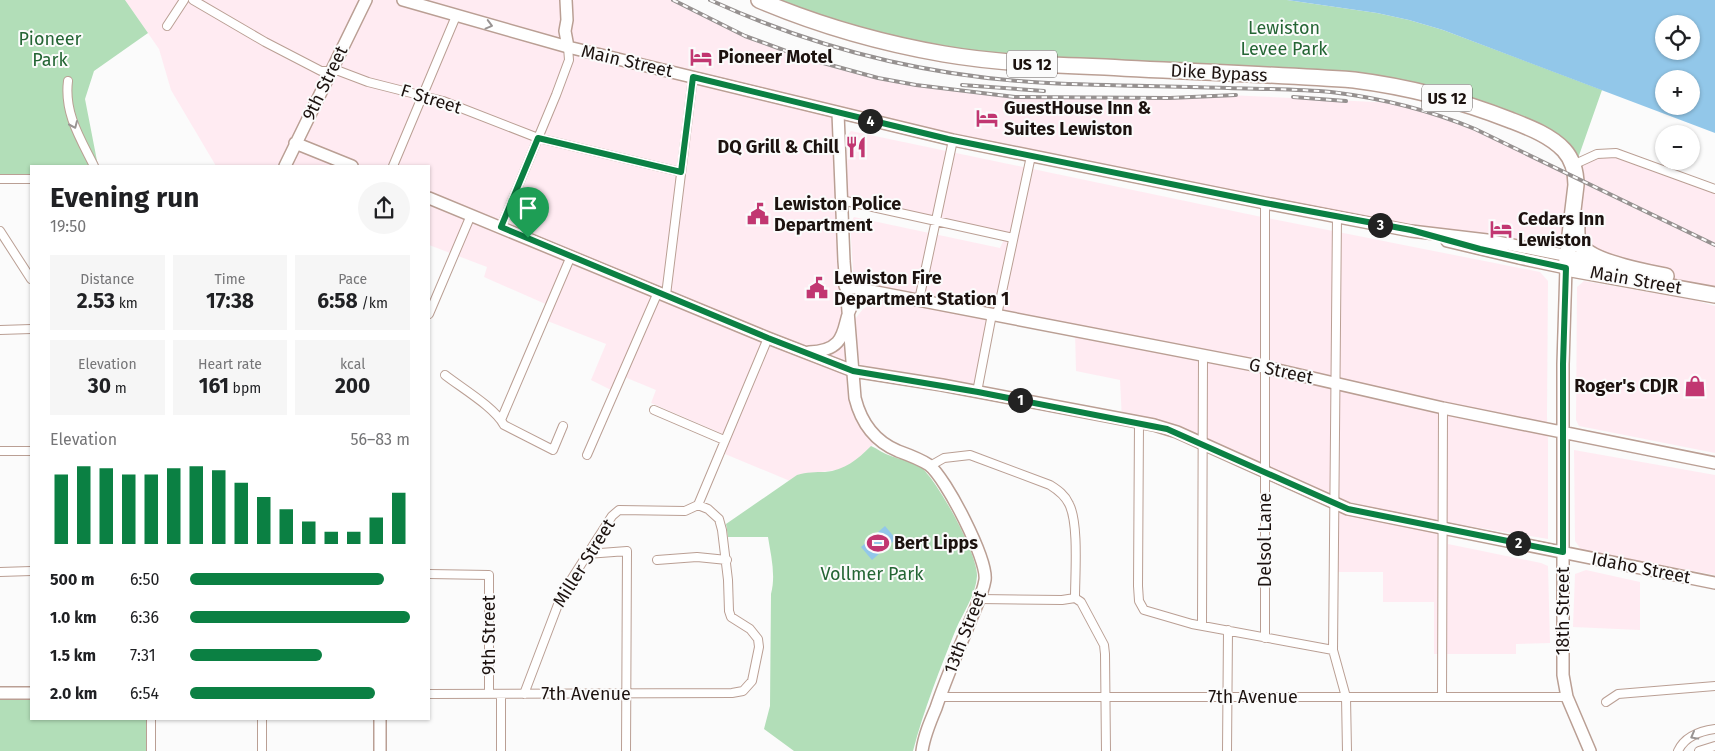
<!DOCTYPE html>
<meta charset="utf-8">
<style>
body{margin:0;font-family:"Fira Sans",sans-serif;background:#f6f6f6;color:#202124;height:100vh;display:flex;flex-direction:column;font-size:19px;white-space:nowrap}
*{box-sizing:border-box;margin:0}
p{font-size:16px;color:#757577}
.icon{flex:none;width:28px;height:28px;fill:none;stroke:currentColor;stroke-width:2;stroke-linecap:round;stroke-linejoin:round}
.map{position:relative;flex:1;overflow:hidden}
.side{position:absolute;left:30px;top:165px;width:400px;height:555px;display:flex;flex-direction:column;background:#fff;border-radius:0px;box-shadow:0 1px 4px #0004}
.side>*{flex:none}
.buttons{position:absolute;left:1655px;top:15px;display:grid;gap:10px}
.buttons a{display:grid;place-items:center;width:45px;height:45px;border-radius:50%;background:#fff;box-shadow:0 1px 4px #0004;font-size:25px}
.pin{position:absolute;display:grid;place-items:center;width:42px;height:42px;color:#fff;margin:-51px -21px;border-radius:50% 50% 50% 0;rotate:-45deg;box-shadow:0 0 5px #0007}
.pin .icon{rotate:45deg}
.km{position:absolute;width:25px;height:25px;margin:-12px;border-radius:50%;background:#222;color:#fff;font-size:14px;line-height:25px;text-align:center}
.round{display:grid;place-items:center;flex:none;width:52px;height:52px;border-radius:26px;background:#f6f6f6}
.head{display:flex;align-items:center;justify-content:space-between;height:85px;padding:0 20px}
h1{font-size:28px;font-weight:700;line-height:38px}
.stats{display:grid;grid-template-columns:repeat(3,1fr);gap:8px;height:85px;padding:5px 20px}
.stats div{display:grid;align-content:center;border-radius:0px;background:#f6f6f6;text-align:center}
.stats b{font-size:21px;font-weight:700}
.stats small{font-size:14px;font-weight:400}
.stats p{font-size:14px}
.chart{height:140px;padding:10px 20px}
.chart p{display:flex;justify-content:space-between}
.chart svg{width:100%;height:90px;margin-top:5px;stroke:#0b8043;stroke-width:6}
ul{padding:0 20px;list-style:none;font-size:16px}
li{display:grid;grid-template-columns:80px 60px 1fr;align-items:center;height:38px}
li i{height:12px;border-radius:6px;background:#0b8043}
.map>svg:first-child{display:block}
</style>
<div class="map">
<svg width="1715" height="751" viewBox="0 0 1715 751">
<rect width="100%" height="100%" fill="#fbfbfb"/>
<path fill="#ffebf2" d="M 125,0 L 673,0 L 745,36 L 805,58 L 878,78 L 957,91 L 1015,97 L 1170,98 L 1228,95 L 1396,103 L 1442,117 L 1475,129 L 1575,177 L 1573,165 L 1610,153 L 1715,189 L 1715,287 L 838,113 L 855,398 L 879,441 L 871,446 L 856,461 L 846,467 L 837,470 L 797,475 L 790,481 L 725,454 L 730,437 L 651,403 L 656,390 L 622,376 L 615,392 L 591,380 L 606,344 L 545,320 L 550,306 L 484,277 L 487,267 L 429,245 L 429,166 L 216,166 L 171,90 L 159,49 Z
M 851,131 L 1257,216 L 1540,272 L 1548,281 L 1547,416 L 1548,442 L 1548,539 L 1450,523 L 1448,544 L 1541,563 L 1548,566 L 1550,643 L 1516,644 L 1516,654 L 1434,654 L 1434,602 L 1383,602 L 1383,572 L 1334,572 L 1333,503 L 1177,432 L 1122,420 L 1120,380 L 1076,371 L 1075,331 L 992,314 L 977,392 L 895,377 L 894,370 L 861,367 L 859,363 L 855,319 L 863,309 L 872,303 L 875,288 L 854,285 L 850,223 L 854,217 L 1000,248 L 1006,235 L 847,199 L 847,136 Z
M 1584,281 L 1694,300 L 1715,306 L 1715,453 L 1579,426 L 1576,420 L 1577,287 Z
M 1574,450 L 1715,475 L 1715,575 L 1582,551 L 1575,541 Z
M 1586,570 L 1640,582 L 1640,630 L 1573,627 L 1575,574 Z"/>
<path fill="#b2deb8" d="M 0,0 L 125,0 L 148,33 L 94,71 L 85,99 L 98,166 L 31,166 L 31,179 L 0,179 Z
M 759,0 L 1287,0 L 1377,13 L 1409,20 L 1443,30 L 1602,90 L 1576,164 L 1560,146 L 1404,88 L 969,57 Z
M 871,446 C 878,449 884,454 891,456 C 900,460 913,460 920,466 C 938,481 978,554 977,576 C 976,594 963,613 956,629 C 940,669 924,709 913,751 L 794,751 L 764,729 L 770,706 L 771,594 C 776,575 771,556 768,537 L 728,537 L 726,524 L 797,475 C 807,472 815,472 825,472 C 845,470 857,460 871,446 Z
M 0,693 L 31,693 L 31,719 L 151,719 L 151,751 L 0,751 Z"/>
<path fill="#92c7e9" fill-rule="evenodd" d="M 1287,0 L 1715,0 L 1715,133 L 1443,30 L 1409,20 L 1377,13 ZM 1664,24 L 1691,24 L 1691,51 L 1664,51 ZM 1664,79 L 1691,79 L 1691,106 L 1664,106 Z
M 885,526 L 896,539 L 872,560 L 861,547 Z"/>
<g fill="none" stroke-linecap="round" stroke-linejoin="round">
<g stroke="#ba9f94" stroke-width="10">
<path id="street" d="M 193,0 L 265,42 L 321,71 L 339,71 L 368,82 L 443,101 L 538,138 L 681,172
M 167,26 L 184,0
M 68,81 C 64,113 80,138 94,166
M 1573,165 L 1597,154 L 1616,153 L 1715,189
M 393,166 L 456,16
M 0,179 L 31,179
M 841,200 L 1013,238
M 1337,216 L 1333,650 L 1346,697 L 1347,751
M 501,227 L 556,95 L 569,60 L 568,47
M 0,231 L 31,279
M 666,295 L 693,77
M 919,300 L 953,140
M 429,314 L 471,215
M 997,315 L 1031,156
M 0,330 L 31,329
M 445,375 C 463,389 494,407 504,425 L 553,450 L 563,426
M 977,392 L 992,314
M 654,410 L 724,440
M 501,420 L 571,256
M 1139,423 L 1138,586 L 1139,601 L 1144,610 L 1192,624 L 1333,650
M 0,451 L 31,451
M 587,455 L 658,292
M 930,466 L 944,458 L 970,455 L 1050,485 C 1058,490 1065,495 1069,504 C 1079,523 1075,575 1075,598 L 1081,602 L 1104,645 L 1105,654 L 1106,751
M 587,554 L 627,551 L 626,751
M 657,560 L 697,557 L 727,560
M 0,572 L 31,571
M 429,574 L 489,575 L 489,694
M 979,599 L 1062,600 L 1075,598
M 1202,625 L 1203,355
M 1265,638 L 1265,203
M 429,694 L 732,693 L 743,691 L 752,681 L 759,647 L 758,639 L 750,629 L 731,617 L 729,611 L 728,580 L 722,530 L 719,519 L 708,509 L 698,505
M 501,694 L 501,751
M 524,694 L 562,594 L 612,516 L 619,510 L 685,511 L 698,505 L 768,338
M 940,697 L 1567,697
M 1442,697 L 1443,408
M 1606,702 L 1618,694 L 1715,686
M 151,719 L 151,751
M 262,719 L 262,751
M 1227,751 L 1228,630
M 1678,751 C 1685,736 1700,731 1715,729
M 1699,751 L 1715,746"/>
</g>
<g stroke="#ba9f94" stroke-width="14">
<path id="secondary" d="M 403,0 L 568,47 L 953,140 L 1265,203 L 1411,231 L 1487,240 L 1600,262
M 566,0 L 567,20 L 565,31 L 568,47
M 838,113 L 844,261 L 855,398 C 861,422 874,441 898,451 C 909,455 920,459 929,465 C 946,478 988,560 985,580 C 983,593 976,607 971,619 C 959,649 946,678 936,708 C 930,722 924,736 922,751
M 295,143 L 352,166
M 285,166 L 366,0
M 429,198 L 768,338 L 853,371 L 942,385 L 1154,425 L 1177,432 L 1348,509 L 1715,583
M 1447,241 L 1519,258 L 1566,268 L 1563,364 L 1563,675 L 1567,697 L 1590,751
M 845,286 L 1269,368 L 1443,408 L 1715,463
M 809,352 C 866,350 827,300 875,293
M 0,693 L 31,693
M 380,719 L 380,751"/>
</g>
<g stroke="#ba9f94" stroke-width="18">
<path id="highway" d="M 759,0 C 818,25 881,43 944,54 C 997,63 1051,65 1105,67 C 1188,72 1271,74 1354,80 C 1409,87 1459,100 1510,120 C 1528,127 1550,135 1564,150 C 1573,160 1576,171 1576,185 L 1566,268 L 1715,295
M 1577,223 C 1577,230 1576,237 1579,243 C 1589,262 1645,272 1666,276"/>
</g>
<use href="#street" stroke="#fff" stroke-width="8"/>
<use href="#secondary" stroke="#fff" stroke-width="11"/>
<use href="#highway" stroke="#fff" stroke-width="15"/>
<g stroke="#969190" stroke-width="4">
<path id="rail" d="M 673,0 L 745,36 L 805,58 L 878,78 L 916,85 L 1015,97 L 1170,98 L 1236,95
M 710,0 C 817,49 930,77 1048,83 C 1108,86 1168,86 1228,88 C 1262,89 1297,89 1331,92 C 1380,98 1429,110 1475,129 L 1715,245
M 962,85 L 1044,91
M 1293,97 L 1346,101"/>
</g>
<use href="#rail" stroke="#fbfbfb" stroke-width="2" stroke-dasharray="5.5" stroke-linecap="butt"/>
</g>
<defs><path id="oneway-chevron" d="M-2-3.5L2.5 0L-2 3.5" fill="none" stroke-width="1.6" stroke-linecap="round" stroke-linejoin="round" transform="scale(1.25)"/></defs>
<g stroke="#999493">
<use href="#oneway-chevron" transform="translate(489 25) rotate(15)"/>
<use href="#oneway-chevron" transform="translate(74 125) rotate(66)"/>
<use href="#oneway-chevron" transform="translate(1694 736) rotate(151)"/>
</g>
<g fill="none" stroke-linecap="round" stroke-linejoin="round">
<g stroke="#fff" stroke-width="10">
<path id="route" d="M 693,77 L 948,139 L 1265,203 L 1411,230 L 1480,249 L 1566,268 L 1563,364 L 1563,552 L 1348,509 L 1167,429 L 978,392 L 853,371 L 768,338 L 501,227 L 538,138 L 681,172 Z"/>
</g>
<use href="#route" stroke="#0b8043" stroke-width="6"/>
</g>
<defs>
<g id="hotel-bare" transform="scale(1.725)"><path d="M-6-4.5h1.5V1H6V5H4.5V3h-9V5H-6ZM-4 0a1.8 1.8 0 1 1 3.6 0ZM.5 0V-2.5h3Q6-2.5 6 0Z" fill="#c13771" stroke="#fbfbfb" stroke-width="2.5" paint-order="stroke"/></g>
<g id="restaurant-bare" transform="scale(1.725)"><path d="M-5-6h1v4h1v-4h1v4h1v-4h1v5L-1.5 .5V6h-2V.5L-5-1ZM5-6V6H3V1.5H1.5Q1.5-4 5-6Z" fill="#c13771" stroke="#fbfbfb" stroke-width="2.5" paint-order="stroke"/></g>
<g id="civic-bare" transform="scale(1.725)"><path d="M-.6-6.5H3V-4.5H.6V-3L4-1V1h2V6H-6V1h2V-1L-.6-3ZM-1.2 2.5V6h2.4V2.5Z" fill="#c13771" stroke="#fbfbfb" stroke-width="2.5" paint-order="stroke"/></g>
<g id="shop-bare" transform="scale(1.725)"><path d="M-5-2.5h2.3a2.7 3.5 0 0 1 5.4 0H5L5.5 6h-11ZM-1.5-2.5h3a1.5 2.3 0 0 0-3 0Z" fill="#c13771" stroke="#fbfbfb" stroke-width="2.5" paint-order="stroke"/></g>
<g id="stadium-bare" transform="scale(1.725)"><path d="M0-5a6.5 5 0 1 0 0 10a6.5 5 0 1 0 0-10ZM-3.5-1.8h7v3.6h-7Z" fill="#c13771" stroke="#fbfbfb" stroke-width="2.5" paint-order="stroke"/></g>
</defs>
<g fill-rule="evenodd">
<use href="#hotel-bare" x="701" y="57"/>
<use href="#hotel-bare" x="987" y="118"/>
<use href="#restaurant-bare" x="856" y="147"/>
<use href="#civic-bare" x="758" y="214"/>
<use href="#hotel-bare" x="1501" y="229"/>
<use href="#civic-bare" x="817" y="288"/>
<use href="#shop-bare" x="1695" y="386"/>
<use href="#stadium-bare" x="878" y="543"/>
</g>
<g text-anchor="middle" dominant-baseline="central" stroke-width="4" stroke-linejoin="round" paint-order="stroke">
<g fill="#fbfbfb" stroke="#5f5856" stroke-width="1">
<rect x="1007" y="50.5" width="50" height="27" rx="4"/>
<rect x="1422" y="84.5" width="50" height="27" rx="4"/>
</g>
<g font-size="16" font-weight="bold" fill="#1c120f">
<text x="1032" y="64">US 12</text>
<text x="1447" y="98">US 12</text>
</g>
<g font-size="18" fill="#246534" stroke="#fbfbfb">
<text x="1284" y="28">Lewiston<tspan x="1284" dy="21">Levee Park</tspan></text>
<text x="50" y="39">Pioneer<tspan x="50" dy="21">Park</tspan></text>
<text x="872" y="574">Vollmer Park</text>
</g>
<g font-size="18" font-weight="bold" fill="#1c120f" stroke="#fbfbfb" text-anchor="start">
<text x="718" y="57">Pioneer Motel</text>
<text x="1004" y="108">GuestHouse Inn &amp;<tspan x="1004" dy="21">Suites Lewiston</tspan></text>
<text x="839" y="147" text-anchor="end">DQ Grill &amp; Chill</text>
<text x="774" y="204">Lewiston Police<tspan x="774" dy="21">Department</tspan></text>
<text x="1518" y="219">Cedars Inn<tspan x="1518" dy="21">Lewiston</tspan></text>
<text x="834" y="278">Lewiston Fire<tspan x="834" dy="21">Department Station 1</tspan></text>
<text x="1678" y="386" text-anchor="end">Roger's CDJR</text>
<text x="894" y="543">Bert Lipps</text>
</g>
<g font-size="18" fill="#1c120f" stroke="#fbfbfb">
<text transform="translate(627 61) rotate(13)">Main Street</text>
<text transform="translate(1219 73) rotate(3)">Dike Bypass</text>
<text transform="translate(325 83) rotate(-64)">9th Street</text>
<text transform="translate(431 99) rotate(17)">F Street</text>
<text transform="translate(1636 280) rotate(10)">Main Street</text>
<text transform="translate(1281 371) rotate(12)">G Street</text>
<text transform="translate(1265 540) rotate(-90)">Delsol Lane</text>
<text transform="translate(584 563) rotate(-58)">Miller Street</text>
<text transform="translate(1641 568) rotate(11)">Idaho Street</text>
<text transform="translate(1563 611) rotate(-90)">18th Street</text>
<text transform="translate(965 632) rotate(-69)">13th Street</text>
<text transform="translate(489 635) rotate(-90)">9th Street</text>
<text x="586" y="694">7th Avenue</text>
<text x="1253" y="697">7th Avenue</text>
</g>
</g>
</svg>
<div class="buttons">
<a><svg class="icon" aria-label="locate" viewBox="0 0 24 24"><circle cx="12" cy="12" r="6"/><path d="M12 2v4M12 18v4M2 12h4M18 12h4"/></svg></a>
<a>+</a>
<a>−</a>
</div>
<div class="pin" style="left:528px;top:238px;background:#1e9e55"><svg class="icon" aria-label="arrive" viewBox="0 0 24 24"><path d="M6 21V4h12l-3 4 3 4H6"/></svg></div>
<b class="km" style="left:1020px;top:400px">1</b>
<b class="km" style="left:1518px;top:543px">2</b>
<b class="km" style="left:1380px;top:225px">3</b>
<b class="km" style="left:870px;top:121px">4</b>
<section class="side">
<div class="head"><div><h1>Evening run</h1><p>19:50</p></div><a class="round"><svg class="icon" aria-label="share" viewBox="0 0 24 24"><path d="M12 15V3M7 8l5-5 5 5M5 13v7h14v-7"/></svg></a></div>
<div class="stats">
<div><p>Distance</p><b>2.53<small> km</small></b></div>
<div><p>Time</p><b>17:38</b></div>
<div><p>Pace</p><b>6:58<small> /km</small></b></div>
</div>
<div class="stats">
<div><p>Elevation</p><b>30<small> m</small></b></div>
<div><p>Heart rate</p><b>161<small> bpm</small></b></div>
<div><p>kcal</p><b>200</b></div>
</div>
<div class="chart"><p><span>Elevation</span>56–83 m</p>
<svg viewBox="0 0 160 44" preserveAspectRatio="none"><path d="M5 44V10M15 44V6M25 44V7M35 44V10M45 44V10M55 44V7M65 44V6M75 44V8M85 44V14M95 44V21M105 44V27M115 44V33M125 44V38M135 44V38M145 44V31M155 44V19"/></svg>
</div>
<ul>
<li><b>500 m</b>6:50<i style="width:88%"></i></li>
<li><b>1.0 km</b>6:36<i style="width:100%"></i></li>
<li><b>1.5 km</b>7:31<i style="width:60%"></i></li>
<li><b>2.0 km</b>6:54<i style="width:84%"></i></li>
</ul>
</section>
</div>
